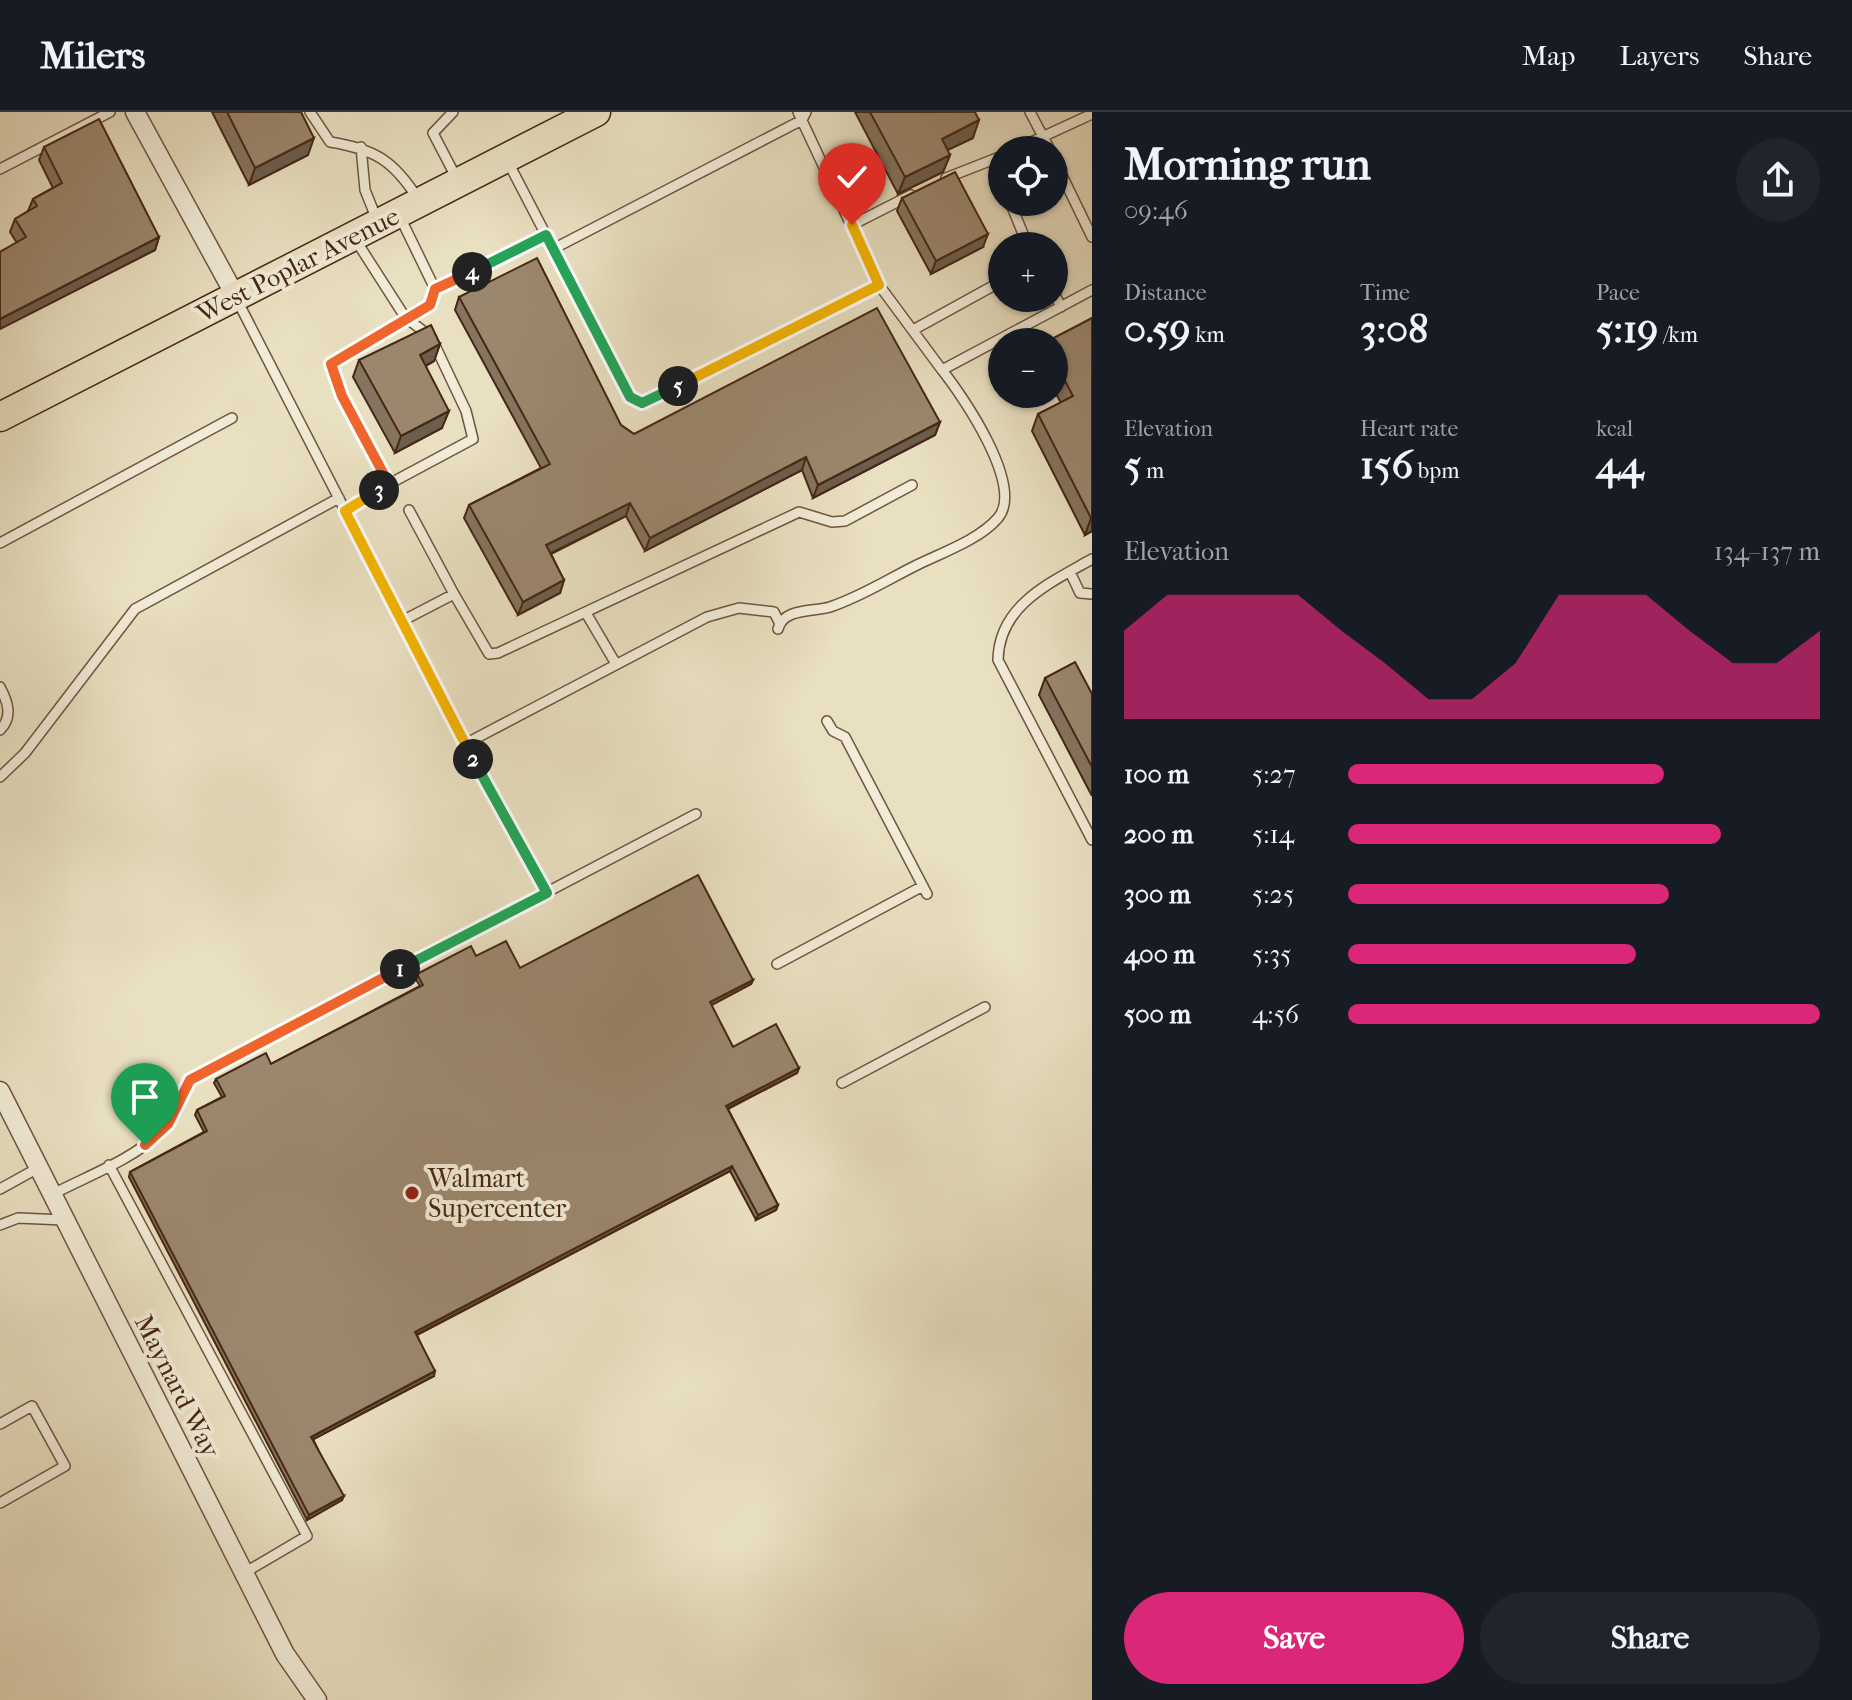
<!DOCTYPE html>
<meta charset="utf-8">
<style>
body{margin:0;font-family:"IM FELL French Canon",serif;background:#20242c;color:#f1f3f6;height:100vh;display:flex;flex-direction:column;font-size:30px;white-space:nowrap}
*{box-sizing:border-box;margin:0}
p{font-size:26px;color:#9ea1a6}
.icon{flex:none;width:44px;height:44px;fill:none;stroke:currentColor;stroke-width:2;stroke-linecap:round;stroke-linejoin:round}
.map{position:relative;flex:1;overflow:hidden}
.side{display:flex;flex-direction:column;background:#171b24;width:760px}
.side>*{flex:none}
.controls{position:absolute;left:988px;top:24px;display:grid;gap:16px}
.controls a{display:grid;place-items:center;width:80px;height:80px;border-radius:50%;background:#171b24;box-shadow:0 2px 6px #0004;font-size:40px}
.pin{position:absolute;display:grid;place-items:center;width:68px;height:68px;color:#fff;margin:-82px -34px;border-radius:50% 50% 50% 0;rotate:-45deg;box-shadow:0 0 8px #0007}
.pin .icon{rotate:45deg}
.km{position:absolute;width:40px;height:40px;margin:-20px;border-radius:50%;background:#222;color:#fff;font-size:22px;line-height:40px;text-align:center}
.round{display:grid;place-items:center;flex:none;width:84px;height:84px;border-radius:42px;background:#20242c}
.headline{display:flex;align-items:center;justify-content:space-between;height:136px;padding:0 32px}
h1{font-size:44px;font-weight:800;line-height:60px}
.metrics{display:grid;grid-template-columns:repeat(3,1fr);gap:12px;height:136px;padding:8px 32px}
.metrics div{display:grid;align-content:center}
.metrics b{font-size:40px;font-weight:800}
.metrics small{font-size:22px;font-weight:400}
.metrics p{font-size:22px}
.chart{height:224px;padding:16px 32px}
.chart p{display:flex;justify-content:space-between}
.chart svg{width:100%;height:144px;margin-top:8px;fill:#db2777;opacity:.7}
.cta{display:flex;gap:16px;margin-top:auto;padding:16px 32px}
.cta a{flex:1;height:92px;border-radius:48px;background:#db2777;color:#fff;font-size:32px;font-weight:800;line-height:92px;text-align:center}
.cta a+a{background:#20242c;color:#f1f3f6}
ul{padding:0 32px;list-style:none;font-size:26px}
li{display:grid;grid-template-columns:128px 96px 1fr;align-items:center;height:60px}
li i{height:20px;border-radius:10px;background:#db2777}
header{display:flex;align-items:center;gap:48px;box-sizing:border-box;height:112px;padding:0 40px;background:#171b24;border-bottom:2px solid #363941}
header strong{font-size:38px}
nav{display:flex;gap:44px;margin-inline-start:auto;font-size:28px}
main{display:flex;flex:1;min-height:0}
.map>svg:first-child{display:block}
</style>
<header>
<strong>Milers</strong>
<nav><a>Map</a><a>Layers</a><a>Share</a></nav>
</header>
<main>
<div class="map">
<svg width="1092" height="1588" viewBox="0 0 1092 1588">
<rect width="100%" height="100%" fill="#e9e0c1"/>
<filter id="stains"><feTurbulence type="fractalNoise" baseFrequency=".0025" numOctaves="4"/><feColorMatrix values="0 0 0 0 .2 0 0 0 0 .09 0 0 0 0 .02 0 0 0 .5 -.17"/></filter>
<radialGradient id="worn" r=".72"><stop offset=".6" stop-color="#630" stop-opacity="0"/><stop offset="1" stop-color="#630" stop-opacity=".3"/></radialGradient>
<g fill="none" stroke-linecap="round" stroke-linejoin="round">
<g stroke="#70543f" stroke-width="12">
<path id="lane" d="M 310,0 L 330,30 C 375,37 394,49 418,87
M 453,0 L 433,21 L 457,67
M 798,0 L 879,173 L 942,258 L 1092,178
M 1030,0 L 1050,38
M 361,35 L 365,78 L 377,108
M 1014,38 L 1092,2
M 1054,47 L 1092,125
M 507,48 L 630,285 L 642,291 L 879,173
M 995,48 L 1002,68
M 0,57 L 110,0
M 946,66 L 1002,44
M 1010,90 L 1028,134
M 400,105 L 435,177
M 852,113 L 911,83
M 355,127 L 405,205 L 431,225 L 466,299 L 473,327 L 389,372
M 553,137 L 802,8 L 806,0
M 1054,181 L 1061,195
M 237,188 L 465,632 L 547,781
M 913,218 L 1002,169
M 409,398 L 454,482
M 345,399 L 389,372 L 342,284 L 331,252 L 430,193 L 435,177 L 546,123
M 0,431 L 232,306
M 1092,447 C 1050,471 999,493 998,548 L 1092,728
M 1070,460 L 1080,481 L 1092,482
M 586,501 L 616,552
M 402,509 L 454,482 L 489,542 L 498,541 L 799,400 L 832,410 L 845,409 L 912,373
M 778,517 C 783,496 813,500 830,495 C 861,485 890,466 919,452 C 944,440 980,427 998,406 C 1025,374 962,283 942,258
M 0,575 C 8,590 13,605 0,618
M 827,609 L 833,619 L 845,625 L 927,782
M 465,632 L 707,505 L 739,496 L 774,500 L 779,510
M 0,665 L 25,641 L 135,497 L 339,386
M 777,852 L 923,774
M 842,971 L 985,895
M 109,1053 L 307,1424 L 244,1461
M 0,1077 L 38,1056
M 51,1083 C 87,1064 130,1049 160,1021 C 177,1005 177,976 196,964 L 696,702
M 0,1113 L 18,1106 L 64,1108
M 0,1312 L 32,1294 L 65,1354 L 0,1391"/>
</g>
<g stroke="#70543f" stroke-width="21">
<path id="street" d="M 135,0 L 236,185
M 0,979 L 285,1542 L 317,1588"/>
</g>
<g stroke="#472614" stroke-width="31">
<path id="primary" d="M 0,305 L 596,0"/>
</g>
<use href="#lane" stroke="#f1ebd7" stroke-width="9"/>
<use href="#street" stroke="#f1ebd7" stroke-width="18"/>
<use href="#primary" stroke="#e9e0c1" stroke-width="28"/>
</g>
<path fill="#85745f" stroke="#472614" stroke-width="2" d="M 212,0 L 301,0 L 308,43 L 249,73 Z
M 855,0 L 975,0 L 973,26 L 947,38 L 950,43 L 943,60 L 898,82 Z
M 44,35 L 159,125 L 155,138 L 0,217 L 0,140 L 17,131 L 10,120 L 15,107 L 28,99 L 33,87 L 53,76 L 39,48 Z
M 902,86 L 983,135 L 931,162 L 897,99 Z
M 459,185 L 621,313 L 634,322 L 940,310 L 935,323 L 813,386 L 802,358 L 645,439 L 626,404 L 551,442 L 564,468 L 560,481 L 518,503 L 464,406 L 469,393 L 541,356 L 455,198 Z
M 1092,206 L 1092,419 L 1085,423 L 1032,319 L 1038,302 L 1061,291 L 1054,278 L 1054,230 Z
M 440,232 L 434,249 L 426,254 L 442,316 L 395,341 L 353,265 L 359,248 Z
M 1045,566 L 1092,582 L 1092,684 L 1039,583 Z
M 476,844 L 520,856 L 753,868 L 751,872 L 711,893 L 733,935 L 799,956 L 797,961 L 728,997 L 778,1093 L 776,1098 L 756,1108 L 730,1059 L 417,1223 L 434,1264 L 313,1327 L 342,1388 L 307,1408 L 129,1065 L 130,1060 L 204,1020 L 195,1003 L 197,998 L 222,985 L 214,971 L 216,967 L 271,952 L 420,874 L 415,866 L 417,862 Z"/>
<path fill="#6c5e4d" stroke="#472614" stroke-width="2" d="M 979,8 L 973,26 L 935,44 L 942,27 Z
M 314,26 L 308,43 L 249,73 L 255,56 Z
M 950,43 L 943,60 L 898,82 L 905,65 Z
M 988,122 L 983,135 L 931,162 L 936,149 Z
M 159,125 L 155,138 L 0,217 L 0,207 Z
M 440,232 L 434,249 L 414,260 L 420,243 Z
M 449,299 L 442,316 L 395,341 L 401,324 Z
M 940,310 L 935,323 L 813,386 L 818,373 Z
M 806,345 L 802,358 L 645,439 L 650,426 Z
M 630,391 L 626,404 L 541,446 L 546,433 Z
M 1092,405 L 1092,419 L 1085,423 L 1091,406 Z
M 564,468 L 560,481 L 518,503 L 523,490 Z
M 753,868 L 751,872 L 708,895 L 710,890 Z
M 799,956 L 797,961 L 724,998 L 726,994 Z
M 732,1054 L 730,1059 L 414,1224 L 415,1220 Z
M 778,1093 L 776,1098 L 756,1108 L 758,1103 Z
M 435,1259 L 434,1264 L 310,1329 L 311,1325 Z
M 344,1384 L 342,1388 L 307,1408 L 309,1403 Z"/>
<path fill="#9b876e" stroke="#472614" stroke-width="2" d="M 227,0 L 301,0 L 314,26 L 255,56 Z
M 870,0 L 975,0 L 979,8 L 942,27 L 950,43 L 905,65 Z
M 99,7 L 159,125 L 0,207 L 0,140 L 26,125 L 15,107 L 37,94 L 33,87 L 62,71 L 44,35 Z
M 955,60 L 988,122 L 936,149 L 902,86 Z
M 537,146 L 621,313 L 634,322 L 877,196 L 940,310 L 818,373 L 806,345 L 650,426 L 630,391 L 546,433 L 564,468 L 523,490 L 469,393 L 550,352 L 459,185 Z
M 1092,206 L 1092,405 L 1091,406 L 1038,302 L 1073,284 L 1054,248 L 1054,230 L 1046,230 Z
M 431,213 L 440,232 L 420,243 L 449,299 L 401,324 L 359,248 Z
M 1075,550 L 1092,582 L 1092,655 L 1045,566 Z
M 698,763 L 753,868 L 710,890 L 733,935 L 776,912 L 799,956 L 726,994 L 778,1093 L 758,1103 L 732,1054 L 415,1220 L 435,1259 L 311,1325 L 344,1384 L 309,1403 L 130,1060 L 207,1019 L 197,998 L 225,984 L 216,967 L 266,941 L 271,952 L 423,873 L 417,862 L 471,834 L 476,844 L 506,829 L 520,856 Z"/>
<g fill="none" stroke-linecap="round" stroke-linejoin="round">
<g stroke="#fff" stroke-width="16">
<path id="split-1" d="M 145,1033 L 168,1012 L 190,968 L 400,857"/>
</g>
<g stroke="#fff" stroke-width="16">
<path id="split-2" d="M 400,857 L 547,781 L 473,647"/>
</g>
<g stroke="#fff" stroke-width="16">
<path id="split-3" d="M 379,378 L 345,399 L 473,647"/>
</g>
<g stroke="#fff" stroke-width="16">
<path id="split-4" d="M 379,378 L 389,372 L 342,284 L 331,252 L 430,193 L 435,177 L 472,160"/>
</g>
<g stroke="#fff" stroke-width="16">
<path id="split-5" d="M 472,160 L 546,123 L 630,285 L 642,291 L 678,274"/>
</g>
<g stroke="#fff" stroke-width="16">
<path id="split-6" d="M 678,274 L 879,173 L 852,113"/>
</g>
<use href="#split-1" stroke="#f0652b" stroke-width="10"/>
<use href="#split-2" stroke="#22a559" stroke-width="10"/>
<use href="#split-3" stroke="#f5b400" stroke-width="10"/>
<use href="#split-4" stroke="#f0652b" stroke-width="10"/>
<use href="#split-5" stroke="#22a559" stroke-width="10"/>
<use href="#split-6" stroke="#f5b400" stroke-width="10"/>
</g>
<circle fill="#8f2418" stroke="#f1ebd7" stroke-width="3" cx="412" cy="1081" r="8"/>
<g text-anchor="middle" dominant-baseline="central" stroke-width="8" stroke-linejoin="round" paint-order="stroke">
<g font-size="26" fill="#472614" stroke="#f1ebd7">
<text transform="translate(298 153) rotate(-27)">West Poplar Avenue</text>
<text transform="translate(177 1274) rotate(63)">Maynard Way</text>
</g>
<g font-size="26" fill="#472614" stroke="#f1ebd7" text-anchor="start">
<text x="428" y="1066">Walmart<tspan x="428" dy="30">Supercenter</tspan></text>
</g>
</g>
<rect width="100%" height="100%" filter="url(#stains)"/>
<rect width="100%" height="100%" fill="url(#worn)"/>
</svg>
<div class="controls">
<a><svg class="icon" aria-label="locate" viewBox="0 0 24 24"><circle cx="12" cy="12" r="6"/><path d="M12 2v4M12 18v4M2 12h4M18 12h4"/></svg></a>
<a>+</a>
<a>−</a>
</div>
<div class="pin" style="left:145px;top:1033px;background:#1e9e55"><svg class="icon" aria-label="arrive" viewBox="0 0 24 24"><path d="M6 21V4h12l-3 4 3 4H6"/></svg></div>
<div class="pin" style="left:852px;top:113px;background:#d93025"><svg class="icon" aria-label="check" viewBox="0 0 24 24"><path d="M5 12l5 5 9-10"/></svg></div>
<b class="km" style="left:400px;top:857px">1</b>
<b class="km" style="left:473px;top:647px">2</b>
<b class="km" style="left:379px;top:378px">3</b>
<b class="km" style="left:472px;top:160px">4</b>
<b class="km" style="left:678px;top:274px">5</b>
</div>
<section class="side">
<div class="headline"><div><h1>Morning run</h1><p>09:46</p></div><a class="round"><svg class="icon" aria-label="share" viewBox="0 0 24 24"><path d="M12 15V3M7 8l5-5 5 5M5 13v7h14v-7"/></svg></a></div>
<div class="metrics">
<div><p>Distance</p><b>0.59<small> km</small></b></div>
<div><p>Time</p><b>3:08</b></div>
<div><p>Pace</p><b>5:19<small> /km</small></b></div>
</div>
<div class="metrics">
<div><p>Elevation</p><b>5<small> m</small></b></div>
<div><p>Heart rate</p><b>156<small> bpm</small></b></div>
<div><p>kcal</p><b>44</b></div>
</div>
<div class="chart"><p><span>Elevation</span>134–137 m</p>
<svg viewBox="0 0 160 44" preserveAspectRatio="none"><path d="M0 44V17L10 6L20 6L30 6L40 6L50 17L60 27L70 38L80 38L90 27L100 6L110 6L120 6L130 17L140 27L150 27L160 17V44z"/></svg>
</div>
<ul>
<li><b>100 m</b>5:27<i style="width:67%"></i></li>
<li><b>200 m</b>5:14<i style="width:79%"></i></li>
<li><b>300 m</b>5:25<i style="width:68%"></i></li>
<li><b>400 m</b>5:35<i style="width:61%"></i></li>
<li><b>500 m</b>4:56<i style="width:100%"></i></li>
</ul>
<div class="cta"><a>Save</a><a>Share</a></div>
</section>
</main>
